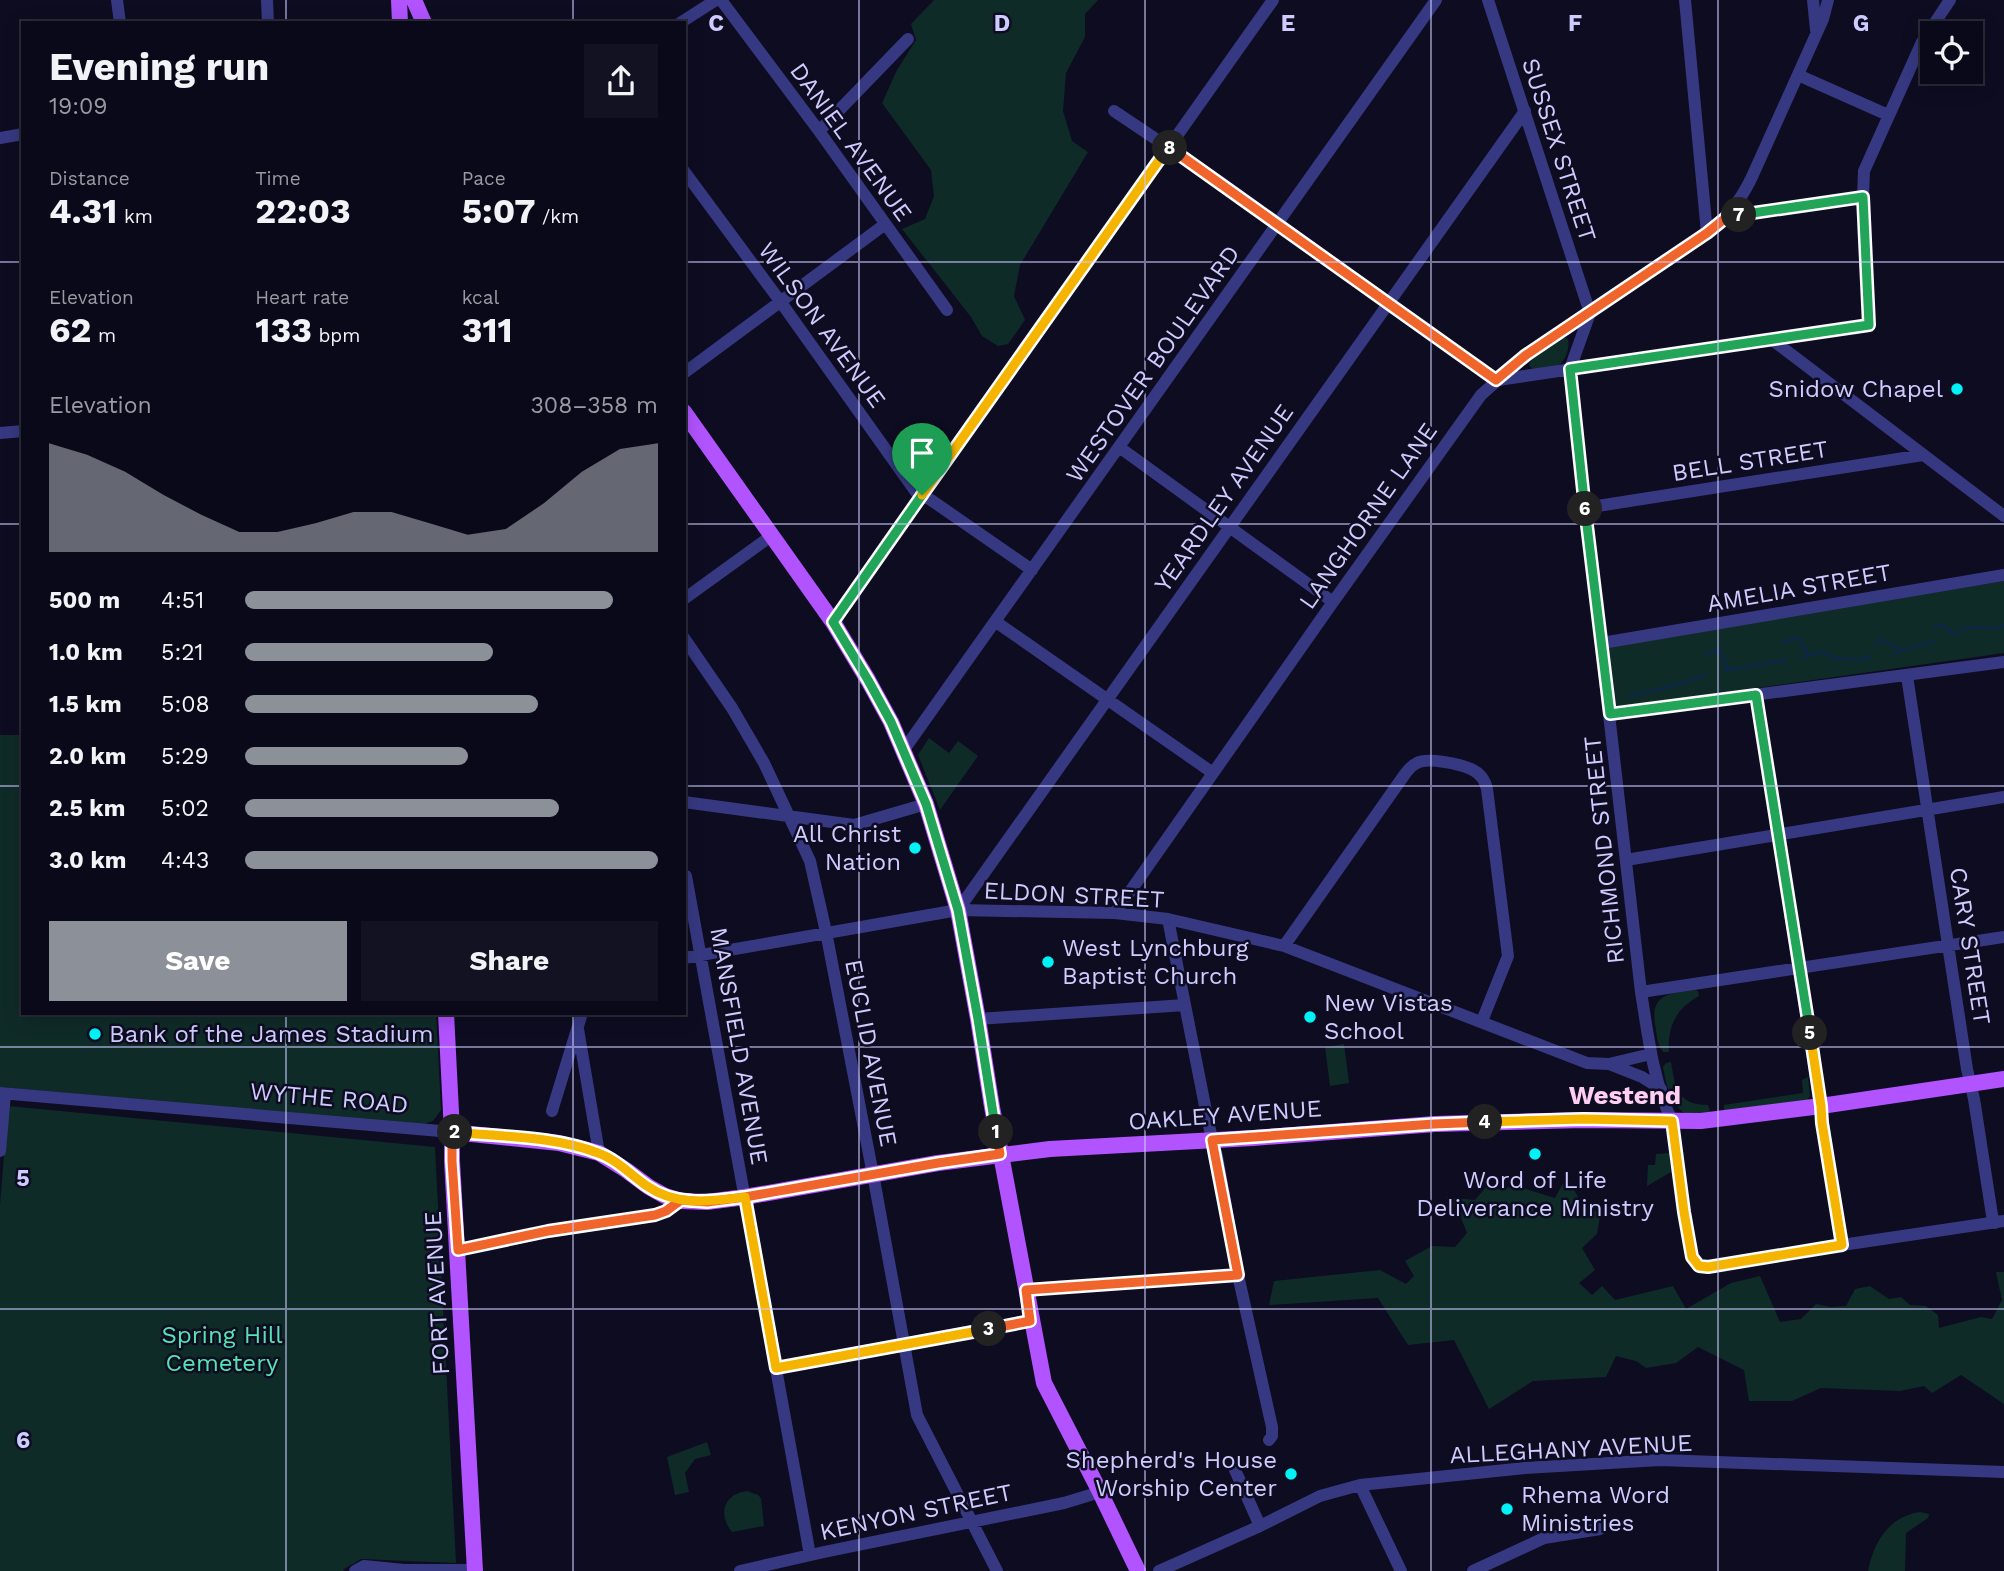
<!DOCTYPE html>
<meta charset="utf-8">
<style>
body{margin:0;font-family:"Work Sans",sans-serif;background:#131222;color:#f1f3f6;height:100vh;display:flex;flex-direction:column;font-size:26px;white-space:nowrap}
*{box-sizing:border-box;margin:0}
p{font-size:23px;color:#999aa2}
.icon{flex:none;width:38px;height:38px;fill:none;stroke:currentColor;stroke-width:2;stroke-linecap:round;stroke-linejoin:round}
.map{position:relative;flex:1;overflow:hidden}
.sheet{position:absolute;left:21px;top:21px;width:665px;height:994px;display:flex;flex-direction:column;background:#0a0919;border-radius:0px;box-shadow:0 4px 18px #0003,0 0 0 2px #2a2a38}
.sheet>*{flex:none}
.controls{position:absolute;left:1920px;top:21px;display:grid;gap:14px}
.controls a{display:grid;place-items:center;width:63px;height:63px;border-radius:0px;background:#0a0919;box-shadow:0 4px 18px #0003,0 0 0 2px #2a2a38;font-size:35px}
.pin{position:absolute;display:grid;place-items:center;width:60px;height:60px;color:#fff;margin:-72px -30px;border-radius:50% 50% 50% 0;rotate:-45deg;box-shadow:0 0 7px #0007}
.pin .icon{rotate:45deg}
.km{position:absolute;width:35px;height:35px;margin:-18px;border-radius:50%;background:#222;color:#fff;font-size:19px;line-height:35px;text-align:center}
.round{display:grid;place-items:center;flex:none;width:74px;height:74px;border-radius:0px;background:#131222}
.headline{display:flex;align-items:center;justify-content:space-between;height:119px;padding:0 28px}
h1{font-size:38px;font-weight:700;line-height:52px}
.figures{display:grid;grid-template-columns:repeat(3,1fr);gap:10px;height:119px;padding:7px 28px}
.figures div{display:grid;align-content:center}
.figures b{font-size:35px;font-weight:700}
.figures small{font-size:19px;font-weight:400}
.figures p{font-size:19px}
.chart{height:196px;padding:14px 28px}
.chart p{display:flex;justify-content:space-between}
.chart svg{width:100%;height:126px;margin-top:7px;fill:#8c9099;opacity:.7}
.button{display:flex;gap:14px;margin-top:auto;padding:14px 28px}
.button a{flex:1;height:80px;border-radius:0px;background:#8c9099;color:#fff;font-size:28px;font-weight:700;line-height:80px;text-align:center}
.button a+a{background:#131222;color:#f1f3f6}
ul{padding:0 28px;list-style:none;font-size:23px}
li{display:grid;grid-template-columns:112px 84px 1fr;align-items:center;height:52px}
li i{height:18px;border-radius:9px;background:#8c9099}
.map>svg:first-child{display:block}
</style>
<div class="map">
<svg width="2004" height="1571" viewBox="0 0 2004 1571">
<rect width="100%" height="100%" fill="#0e0c21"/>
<path fill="#0f2b28" d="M 934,0 L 1098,0 L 1085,14 L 1085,37 L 1066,73 L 1063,111 L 1072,141 L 1088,152 L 1020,265 L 1014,296 L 1025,320 L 1008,344 L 998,346 L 982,336 L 971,317 L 902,229 L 925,219 L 934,196 L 931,170 L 882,103 L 897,70 L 916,40 L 911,24 Z
M 1564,337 L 1568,339 C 1570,347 1566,362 1557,366 C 1550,369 1540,368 1533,370 L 1529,365 L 1531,358 Z
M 2004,581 L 2004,653 L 1616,708 L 1606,646 Z
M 0,735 L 23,735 L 23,1013 L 436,1013 L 441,1110 L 433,1121 L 421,1125 L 0,1087 Z
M 929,738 L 949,753 L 958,741 L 978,756 L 940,810 L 918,755 Z
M 1695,990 L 1698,991 L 1699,996 C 1677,1008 1667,1026 1669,1052 L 1663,1052 C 1658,1045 1657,1038 1656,1030 C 1649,995 1665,994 1695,990 Z
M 1344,1044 L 1349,1083 L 1330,1086 L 1325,1047 Z
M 1671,1062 C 1675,1088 1678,1105 1708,1105 L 1711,1115 L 1684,1113 C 1670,1102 1666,1084 1663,1067 L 1666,1063 Z
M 1808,1077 L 1810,1096 L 1806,1102 L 1724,1115 L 1724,1105 L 1803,1093 L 1802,1080 Z
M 8,1106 L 435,1147 L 456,1563 L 361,1559 L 344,1569 L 343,1571 L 0,1571 L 0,1205 Z
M 1669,1153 L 1671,1172 L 1647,1186 L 1648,1165 L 1655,1165 L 1656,1154 Z
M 1567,1176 L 1579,1199 L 1590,1211 L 1601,1211 L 1597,1234 L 1582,1248 L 1595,1270 L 1579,1283 L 1592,1295 L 1602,1286 L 1615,1300 L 1673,1286 L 1686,1309 L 1731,1283 L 1760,1276 L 1780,1322 L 1801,1319 L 1816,1304 L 1831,1307 L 1846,1306 L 1855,1289 L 1870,1286 L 1889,1299 L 1901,1297 L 1910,1305 L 1926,1306 L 1938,1315 L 1939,1328 L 1981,1317 L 1992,1319 L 2002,1300 L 1996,1272 L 2004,1272 L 2004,1404 L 1961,1375 L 1932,1393 L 1924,1386 L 1900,1391 L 1821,1388 L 1792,1401 L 1749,1401 L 1744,1370 L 1698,1347 L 1676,1363 L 1646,1368 L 1636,1361 L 1616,1356 L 1606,1377 L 1533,1381 L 1489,1409 L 1454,1340 L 1408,1345 L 1378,1298 L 1269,1305 L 1274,1281 L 1380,1270 L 1406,1284 L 1414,1276 L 1405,1261 L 1432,1246 L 1455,1247 L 1467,1233 L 1459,1213 L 1446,1197 L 1475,1200 L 1486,1187 L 1500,1189 L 1516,1186 L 1555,1198 Z
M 707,1442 L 711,1455 L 695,1459 L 685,1473 L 689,1492 L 675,1495 L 667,1457 Z
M 747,1491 L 758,1495 L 761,1498 L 764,1526 L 732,1532 C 718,1515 723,1494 747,1491 Z
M 1920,1512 L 1929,1514 L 1928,1518 L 1906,1533 L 1905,1571 L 1868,1571 C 1874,1542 1888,1517 1920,1512 Z"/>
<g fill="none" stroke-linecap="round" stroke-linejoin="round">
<path stroke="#0b2647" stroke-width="2.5" d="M 1934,628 L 1941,624 L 1954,635 L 1967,627 L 1998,628 L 2004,625
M 1783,642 L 1798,638 L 1808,654
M 1874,644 L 1882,639 L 1902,651
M 1893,653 L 1934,641
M 1706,655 L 1719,649 L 1729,670
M 1802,657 L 1820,652 L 1841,660 L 1851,658 L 1857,661 L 1871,656
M 1724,671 L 1786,660
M 1630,695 L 1673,686 L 1705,675"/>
<path stroke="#363982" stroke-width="12" d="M 117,0 L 120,23
M 267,0 L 268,23
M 721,0 L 819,131 L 947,310
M 1488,0 L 1590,313
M 1685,0 L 1707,233
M 1813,0 L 1816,30
M 680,23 L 716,0
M 1798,75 L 1888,115
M 1114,111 L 1223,184 L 1496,380
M 819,131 L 908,39
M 0,138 L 23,134
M 684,171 L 780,301 L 916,492 L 931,500 L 1032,570
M 1728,217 L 1863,197
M 1590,313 L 1570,369 L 1576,428 L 1641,992 C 1648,1035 1653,1081 1672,1121 L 1684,1212 L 1692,1257 L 1699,1266 L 1708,1267 L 1842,1245 L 2004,1221
M 1771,339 L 2004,516
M 684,373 L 884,225
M 1498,380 L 1869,325 L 1863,197 L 1864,171 L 1922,42 L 1950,0
M 0,433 L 23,431
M 1119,447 L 1333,602
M 1585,508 L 1923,455
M 684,599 L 771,536
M 833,622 L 1273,0
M 996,622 L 1213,773
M 684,638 L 732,708 L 764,763 L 810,861 L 826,932 L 875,1185 L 917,1415 L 997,1571
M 1602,643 L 2004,575
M 1907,676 L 1967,1069 L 1974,1099 L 1992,1215 L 1995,1223
M 1756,695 L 1842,1245
M 1610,714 L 2004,662
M 903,751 L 1436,0
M 684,802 L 854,825 L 926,804
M 1626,860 L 2004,797
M 686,876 L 810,1555
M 958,910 L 1525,111
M 1115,913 L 1333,602 L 1481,395 L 1526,355 L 1707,233 C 1728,216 1739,203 1751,179 L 1823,19 L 1828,0
M 1168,919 L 1209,1126 L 1217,1156 L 1238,1275 L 1272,1427 L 1272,1436 L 1269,1440
M 1284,946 L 1405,774 C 1408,770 1412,765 1417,763 C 1427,757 1460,764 1471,769 C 1480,773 1485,780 1487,789 L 1508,956 L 1482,1021
M 684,958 L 958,910 L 1115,913 L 1168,919 L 1284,946 L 1587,1063 L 1609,1064 L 1651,1054
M 1641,992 L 2004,937
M 978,1019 L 1185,1005
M 578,1029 L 599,1153
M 1609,1064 L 1642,1077 L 1661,1089
M 0,1093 L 452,1132
M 552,1111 L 582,1013
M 0,1151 L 5,1094
M 458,1250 L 548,1232 L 655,1215 L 666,1211 L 681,1201
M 1026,1290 L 1238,1275
M 776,1368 L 1030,1320
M 1235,1470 L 1260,1526
M 1360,1485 L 1401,1571
M 355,1571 L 364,1566 L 404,1570 L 475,1570
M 740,1571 L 824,1552 L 1064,1503 L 1100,1492
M 1159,1571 L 1260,1526 L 1320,1496 L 1360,1485 L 1525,1468 L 1660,1460 L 2004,1472
M 1473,1571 L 1544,1538 L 1600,1529"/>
<path stroke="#b153ff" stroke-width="16" d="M 399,0 L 400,23
M 414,0 L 424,23
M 684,412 L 833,622 L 868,680 L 891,722 L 926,804 L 958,910 L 978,1019 L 992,1107 L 1044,1383 L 1098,1488 L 1138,1571
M 446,1013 L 452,1132 L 452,1161 L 475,1571
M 452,1132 L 559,1143 L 599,1153 L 626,1170 L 649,1187 L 665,1196 L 681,1201 L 707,1202 L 745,1197 L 938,1163 L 1050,1149 L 1253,1138 L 1435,1124 L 1584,1120 L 1701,1121 L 1821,1106 L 2004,1079"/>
</g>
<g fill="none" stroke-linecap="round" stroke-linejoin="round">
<g stroke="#fff" stroke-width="14">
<path id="split-1" d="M 922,495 L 833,622 L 868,680 L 891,722 L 926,804 L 958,910 L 978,1019 L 996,1132"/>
</g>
<g stroke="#fff" stroke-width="14">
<path id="split-2" d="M 455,1132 L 452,1132 L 452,1161 L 458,1250 L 548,1231 L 655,1215 L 666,1211 L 681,1200 L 707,1202 L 745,1197 L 938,1163 L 1000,1154 L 996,1132"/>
</g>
<g stroke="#fff" stroke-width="14">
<path id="split-3" d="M 455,1132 C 501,1137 554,1136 598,1153 C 616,1159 631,1175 647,1186 C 677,1207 711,1201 745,1197 L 776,1368 L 989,1329"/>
</g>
<g stroke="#fff" stroke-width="14">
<path id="split-4" d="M 989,1329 L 1030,1321 L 1026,1290 L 1238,1275 L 1212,1140 L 1434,1124 L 1485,1122"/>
</g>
<g stroke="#fff" stroke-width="14">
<path id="split-5" d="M 1485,1122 L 1584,1119 L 1672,1121 L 1684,1212 L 1692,1257 L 1699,1266 L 1708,1267 L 1842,1245 L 1822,1123 L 1821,1106 L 1810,1033"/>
</g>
<g stroke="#fff" stroke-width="14">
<path id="split-6" d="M 1585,509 L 1610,714 L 1756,695 L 1810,1033"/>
</g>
<g stroke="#fff" stroke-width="14">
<path id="split-7" d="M 1585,509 L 1570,369 L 1869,325 L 1863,197 L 1739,215"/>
</g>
<g stroke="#fff" stroke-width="14">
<path id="split-8" d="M 1170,148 L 1496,380 L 1526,355 L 1707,233 L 1728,216 L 1739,215"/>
</g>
<g stroke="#fff" stroke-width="14">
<path id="split-9" d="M 922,495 L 1169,146 L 1170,148"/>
</g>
<use href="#split-1" stroke="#22a559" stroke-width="9"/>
<use href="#split-2" stroke="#f0652b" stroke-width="9"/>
<use href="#split-3" stroke="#f5b400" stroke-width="9"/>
<use href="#split-4" stroke="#f0652b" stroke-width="9"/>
<use href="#split-5" stroke="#f5b400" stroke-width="9"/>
<use href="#split-6" stroke="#22a559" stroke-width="9"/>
<use href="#split-7" stroke="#22a559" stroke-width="9"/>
<use href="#split-8" stroke="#f0652b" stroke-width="9"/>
<use href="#split-9" stroke="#f5b400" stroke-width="9"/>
</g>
<path fill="none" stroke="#ceccff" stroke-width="2" stroke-opacity="0.55" d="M 286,0 L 286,23M 573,0 L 573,23M 859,0 L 859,1571M 1145,0 L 1145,1571M 1431,0 L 1431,1571M 1718,0 L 1718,1571M 0,262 L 23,262M 684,262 L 2004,262M 0,524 L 23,524M 684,524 L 2004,524M 0,786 L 23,786M 684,786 L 2004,786M 286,1013 L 286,1571M 573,1013 L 573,1571M 0,1047 L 2004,1047M 0,1309 L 2004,1309"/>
<g fill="#00f2f7" stroke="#0e0c21" stroke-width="2.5">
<circle cx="1957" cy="389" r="7"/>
<circle cx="915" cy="848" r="7"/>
<circle cx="1048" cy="962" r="7"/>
<circle cx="1310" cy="1017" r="7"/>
<circle cx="95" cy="1034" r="7"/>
<circle cx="1535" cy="1154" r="7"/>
<circle cx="1291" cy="1474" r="7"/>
<circle cx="1507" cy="1509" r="7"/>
</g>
<g text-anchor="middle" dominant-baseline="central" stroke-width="5" stroke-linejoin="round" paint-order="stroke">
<g font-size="24" fill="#ceccff" stroke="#0e0c21">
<text transform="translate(851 142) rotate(54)">DANIEL AVENUE</text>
<text transform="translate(1559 150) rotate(72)">SUSSEX STREET</text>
<text transform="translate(822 325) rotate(54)">WILSON AVENUE</text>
<text transform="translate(1153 364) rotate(-55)">WESTOVER BOULEVARD</text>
<text transform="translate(1750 461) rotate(-9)">BELL STREET</text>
<text transform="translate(1224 498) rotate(-55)">YEARDLEY AVENUE</text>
<text transform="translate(1368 516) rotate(-55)">LANGHORNE LANE</text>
<text transform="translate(1799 588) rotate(-10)">AMELIA STREET</text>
<text transform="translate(1604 850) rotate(-96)">RICHMOND STREET</text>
<text transform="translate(1074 895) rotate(3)">ELDON STREET</text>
<text transform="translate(1970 946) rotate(81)">CARY STREET</text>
<text transform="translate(739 1046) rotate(80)">MANSFIELD AVENUE</text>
<text transform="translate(871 1053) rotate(79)">EUCLID AVENUE</text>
<text transform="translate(329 1098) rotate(5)">WYTHE ROAD</text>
<text transform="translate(1225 1115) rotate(-4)">OAKLEY AVENUE</text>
<text transform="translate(437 1293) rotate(-93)">FORT AVENUE</text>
<text transform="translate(1571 1449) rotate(-3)">ALLEGHANY AVENUE</text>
<text transform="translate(916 1512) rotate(-12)">KENYON STREET</text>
</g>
<g font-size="24" fill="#ceccff" stroke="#0e0c21" text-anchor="start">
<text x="1943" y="389" text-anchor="end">Snidow Chapel</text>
<text x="901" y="834" text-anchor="end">All Christ<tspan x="901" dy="28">Nation</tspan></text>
<text x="1062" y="948">West Lynchburg<tspan x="1062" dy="28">Baptist Church</tspan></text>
<text x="1324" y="1003">New Vistas<tspan x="1324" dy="28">School</tspan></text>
<text x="109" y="1034">Bank of the James Stadium</text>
<text x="1535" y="1180" text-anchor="middle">Word of Life<tspan x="1535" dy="28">Deliverance Ministry</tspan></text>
<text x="1277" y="1460" text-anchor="end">Shepherd's House<tspan x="1277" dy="28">Worship Center</tspan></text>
<text x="1521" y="1495">Rhema Word<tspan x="1521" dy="28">Ministries</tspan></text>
</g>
<g font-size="24" fill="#55e3b4" stroke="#0e0c21">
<text x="222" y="1335">Spring Hill<tspan x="222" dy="28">Cemetery</tspan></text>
</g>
<g font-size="26" font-weight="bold" fill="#ffcef1" stroke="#0e0c21">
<text x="1625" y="1095">Westend</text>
</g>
</g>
<g font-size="23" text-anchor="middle" font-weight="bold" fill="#ceccff" stroke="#0e0c21" stroke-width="5" stroke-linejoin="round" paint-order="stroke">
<text x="716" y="31">C</text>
<text x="1002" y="31">D</text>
<text x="1288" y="31">E</text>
<text x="1575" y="31">F</text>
<text x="1861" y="31">G</text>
<text x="23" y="1186">5</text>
<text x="23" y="1448">6</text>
</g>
</svg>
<div class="controls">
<a><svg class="icon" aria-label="locate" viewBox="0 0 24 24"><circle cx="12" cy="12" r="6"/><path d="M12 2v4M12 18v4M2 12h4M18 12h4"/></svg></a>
</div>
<div class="pin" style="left:922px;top:495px;background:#1e9e55"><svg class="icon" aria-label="arrive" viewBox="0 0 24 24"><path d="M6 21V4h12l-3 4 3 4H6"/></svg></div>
<b class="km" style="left:996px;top:1132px">1</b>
<b class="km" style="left:455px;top:1132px">2</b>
<b class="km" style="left:989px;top:1329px">3</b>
<b class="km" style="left:1485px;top:1122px">4</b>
<b class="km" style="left:1810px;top:1033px">5</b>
<b class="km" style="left:1585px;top:509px">6</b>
<b class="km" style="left:1739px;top:215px">7</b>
<b class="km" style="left:1170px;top:148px">8</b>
<section class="sheet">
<div class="headline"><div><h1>Evening run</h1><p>19:09</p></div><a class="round"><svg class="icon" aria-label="share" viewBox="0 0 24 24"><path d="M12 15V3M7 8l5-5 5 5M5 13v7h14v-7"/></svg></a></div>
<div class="figures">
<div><p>Distance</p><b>4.31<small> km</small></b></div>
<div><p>Time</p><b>22:03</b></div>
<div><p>Pace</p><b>5:07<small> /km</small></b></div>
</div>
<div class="figures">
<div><p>Elevation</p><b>62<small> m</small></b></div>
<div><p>Heart rate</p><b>133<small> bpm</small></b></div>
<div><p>kcal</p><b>311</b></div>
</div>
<div class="chart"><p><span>Elevation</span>308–358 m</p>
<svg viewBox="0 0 160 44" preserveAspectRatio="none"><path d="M0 44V6L10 10L20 16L30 24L40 31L50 37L60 37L70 34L80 30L90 30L100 34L110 38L120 36L130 27L140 16L150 8L160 6V44z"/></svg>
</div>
<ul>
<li><b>500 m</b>4:51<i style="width:89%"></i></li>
<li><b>1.0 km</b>5:21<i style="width:60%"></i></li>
<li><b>1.5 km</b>5:08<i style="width:71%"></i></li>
<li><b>2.0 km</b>5:29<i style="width:54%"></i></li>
<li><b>2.5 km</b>5:02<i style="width:76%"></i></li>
<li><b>3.0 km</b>4:43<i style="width:100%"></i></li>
</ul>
<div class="button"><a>Save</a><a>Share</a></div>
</section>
</div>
